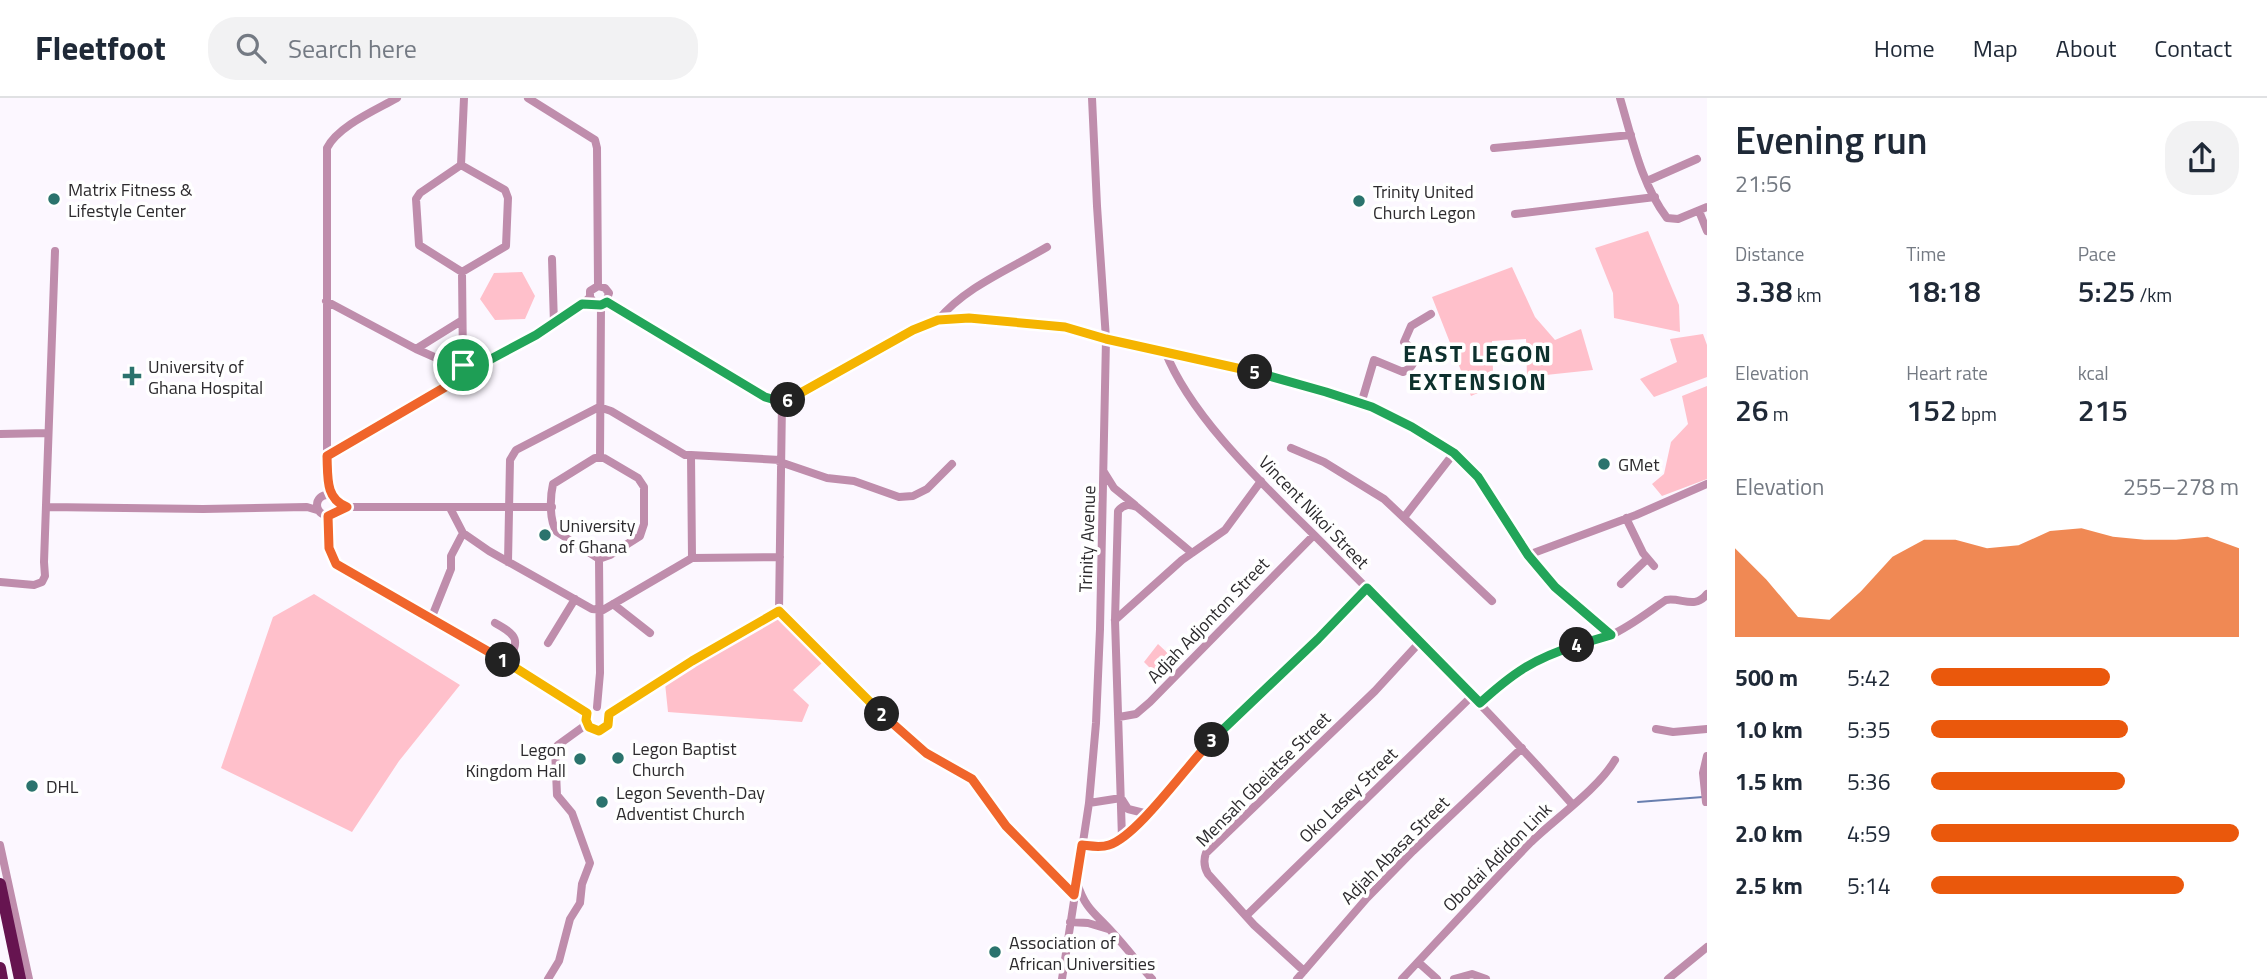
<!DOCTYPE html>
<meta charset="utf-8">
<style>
body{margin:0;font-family:"Titillium Web",sans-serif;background:#f2f2f3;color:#1f2937;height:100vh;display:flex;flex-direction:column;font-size:26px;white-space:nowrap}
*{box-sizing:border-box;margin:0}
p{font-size:23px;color:#747a83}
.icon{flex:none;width:38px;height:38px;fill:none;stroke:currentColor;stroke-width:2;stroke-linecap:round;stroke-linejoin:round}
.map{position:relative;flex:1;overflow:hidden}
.details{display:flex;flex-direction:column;background:#fff;width:560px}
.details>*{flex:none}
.pin{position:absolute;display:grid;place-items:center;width:60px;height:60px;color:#fff;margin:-30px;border:4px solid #fff;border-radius:50%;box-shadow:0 2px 7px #0007}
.km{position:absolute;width:35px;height:35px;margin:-18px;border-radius:50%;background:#222;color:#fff;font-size:19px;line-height:35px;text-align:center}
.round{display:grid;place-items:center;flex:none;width:74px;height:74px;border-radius:28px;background:#f2f2f3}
.summary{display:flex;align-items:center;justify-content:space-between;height:119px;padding:0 28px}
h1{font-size:38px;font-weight:600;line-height:52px}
.figures{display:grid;grid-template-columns:repeat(3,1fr);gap:10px;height:119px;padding:7px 28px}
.figures div{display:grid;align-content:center}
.figures b{font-size:30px;font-weight:600}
.figures small{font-size:19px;font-weight:400}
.figures p{font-size:19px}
.chart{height:196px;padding:14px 28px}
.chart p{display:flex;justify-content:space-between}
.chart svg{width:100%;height:126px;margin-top:7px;fill:#ea580c;opacity:.7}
ul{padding:0 28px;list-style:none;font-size:23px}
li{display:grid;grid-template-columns:112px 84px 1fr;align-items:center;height:52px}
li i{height:18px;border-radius:9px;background:#ea580c}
header{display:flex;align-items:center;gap:42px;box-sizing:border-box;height:98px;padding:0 35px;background:#fff;border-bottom:2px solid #e0e1e3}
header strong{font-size:33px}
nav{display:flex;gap:38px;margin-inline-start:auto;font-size:24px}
.search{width:490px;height:63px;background:#f2f2f3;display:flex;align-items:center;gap:18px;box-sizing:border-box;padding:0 24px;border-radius:28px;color:#747a83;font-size:26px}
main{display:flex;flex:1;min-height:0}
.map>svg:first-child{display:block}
</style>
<header>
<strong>Fleetfoot</strong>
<div class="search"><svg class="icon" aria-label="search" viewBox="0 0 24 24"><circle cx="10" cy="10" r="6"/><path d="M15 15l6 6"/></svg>Search here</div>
<nav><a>Home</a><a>Map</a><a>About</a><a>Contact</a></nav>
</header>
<main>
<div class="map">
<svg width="1707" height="881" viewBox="0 0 1707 881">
<rect width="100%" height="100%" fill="#fcf7ff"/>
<path fill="#ffc0cb" d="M 1648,133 L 1679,207 L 1680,234 L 1614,220 L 1613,195 L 1595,150 Z
M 1512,169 L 1535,219 L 1555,242 L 1581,231 L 1593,272 L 1527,279 L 1526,241 L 1492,243 L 1493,273 L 1498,286 L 1471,298 L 1432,199 Z
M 522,174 L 535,198 L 525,221 L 495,222 L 480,201 L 494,175 Z
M 1703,236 L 1707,247 L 1707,279 L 1654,299 L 1640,281 L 1677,264 L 1670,241 Z
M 1707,288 L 1707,381 L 1662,398 L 1652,386 L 1664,376 L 1671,344 L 1688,326 L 1682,298 Z
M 314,496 L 460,587 L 399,663 L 352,734 L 221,670 L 273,519 Z
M 778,517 L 823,564 L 793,592 L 809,607 L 802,624 L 668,614 L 665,585 Z
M 1158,546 L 1174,561 L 1157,577 L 1144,564 Z"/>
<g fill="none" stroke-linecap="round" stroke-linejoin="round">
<path stroke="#697faf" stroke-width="2" d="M 1638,704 L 1703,699"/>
<path stroke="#bf8dac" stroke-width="8" d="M 528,0 L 595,42 L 597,50 L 598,188
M 1620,0 C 1632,40 1641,86 1667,120 L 1678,121 L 1707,109
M 1494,50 L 1631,37
M 461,67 L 505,92 L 508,100 L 506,148 L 462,174
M 1647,83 L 1697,61
M 1699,113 L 1707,133
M 1515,116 L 1655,99
M 552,161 L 554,226
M 326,203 L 416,251 L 457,269
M 607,204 L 765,299 L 782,304 L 799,298 L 913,232 L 938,222 L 969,220 L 1065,229 L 1327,294 L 1372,309 L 1412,329 L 1454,355 L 1477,379 L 1528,457 L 1555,489 L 1611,537
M 582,206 L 601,207 L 606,204 L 609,195 L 605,190 L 598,188 L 590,193 L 590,199 L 594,205
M 938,222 C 965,189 1010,171 1047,149
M 416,251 L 461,223
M 1165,253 C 1193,325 1276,398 1330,453 C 1412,536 1494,618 1572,706
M454 276a9 9 0 1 1 18 0a9 9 0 1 1-18 0Z
M 463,267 L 462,174 L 419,147 L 416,101 L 420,95 L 461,67 L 464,0
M 469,269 L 478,268 C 515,248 560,230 590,199
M 1361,306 L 1374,262 L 1403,274 C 1419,267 1416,252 1404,244 L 1411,228 L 1431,216
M 0,336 L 48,335
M 1291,350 L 1324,364 L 1384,401 L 1492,503
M 691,357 L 780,362
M 327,358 L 327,50 C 338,28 376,12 397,0
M 595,360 L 604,360 L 638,380 L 644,389 L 644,426 L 640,438 L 610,457 L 599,461 L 557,434 C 549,423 550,399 553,386 Z
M 600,360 L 601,207
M 780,364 L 827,380 L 854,383 L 899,399 L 913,398 L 927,391 L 952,366
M 1104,374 L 1114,390 L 1135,407
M317 407a10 10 0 1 1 20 0a10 10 0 1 1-20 0Z
M 331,398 L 327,358 L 457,284
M 47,409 L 203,411 L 307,409 L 317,412
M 450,410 L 463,435 L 489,453 L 592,511 L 603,512 L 692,460 L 691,357 L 685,357 L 611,313 L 599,309 L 516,352 L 510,362 L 508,464
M 336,412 L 347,409 L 552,409
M 328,418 L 329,450 L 336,466 L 465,539 L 588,615
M 1405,418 L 1454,355
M 1626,420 L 1643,455 L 1654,468
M 1528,457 L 1636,417 L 1707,386
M 692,460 L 780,459
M 0,484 L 34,487 L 42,484 L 45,478 L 44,464 L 55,153
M 1621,486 L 1647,461
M 613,506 L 650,535
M 779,513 L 865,600 L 921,651 L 972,681 L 1006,728 L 1074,797
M 779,513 L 782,304
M 431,521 L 451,471 L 451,458 L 463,435
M 1115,522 L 1182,462 L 1225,432 L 1261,383
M 495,525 C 517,537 521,542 507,564
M 548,545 L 575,501
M 1480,605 C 1496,591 1511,575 1530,565 C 1555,551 1585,548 1611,537 C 1631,528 1648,514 1666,502 C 1681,499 1695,512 1707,496
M 597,609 L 600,575 L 599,461
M 609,616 L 692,563 L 779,513
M 1119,619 L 1136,616 L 1150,604 L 1314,437
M 587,626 L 595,633 L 603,632 L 608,627 L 609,616
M 1656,631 L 1673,634 L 1707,631
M 1706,704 L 1703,675 L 1707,658
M 1089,705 L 1121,700 L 1128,711 L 1148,716
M 1122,740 L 1115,522 L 1118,413 C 1124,406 1129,406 1137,409 L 1192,455
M 0,747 L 29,881
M 1082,747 L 1097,749 L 1110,747 L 1122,740 L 1148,716 L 1198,656 L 1318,541 L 1367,490
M 1077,785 C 1086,812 1094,814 1112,834 C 1126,849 1138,865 1152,881
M 1246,818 L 1472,598
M 1070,824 L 1088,825 L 1108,831
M 1418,864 L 1437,881
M 1304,873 L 1254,827 L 1208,776 C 1204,769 1203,763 1206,755 L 1375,593 L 1420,544
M 548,881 L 559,863 L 570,821 L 580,805 L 582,786 L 590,765 L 572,715 L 557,697 L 555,651 L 558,647 L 587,626
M 1062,881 L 1089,705 L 1096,625 L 1100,531 L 1106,241 L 1097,108 L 1092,0
M 1297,881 L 1367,800 L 1413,753 L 1522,650
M 1402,881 C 1445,835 1487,789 1531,744 C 1556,720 1598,691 1615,662
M 1454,881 L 1472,876 L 1486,881
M 1668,881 L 1707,849"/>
<path stroke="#661450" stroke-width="12" d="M 0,786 L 20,881
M 0,870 L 2,881"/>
</g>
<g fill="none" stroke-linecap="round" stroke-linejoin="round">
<g stroke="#fff" stroke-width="14">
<path id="split-1" d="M 463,267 L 457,269 L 454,279 L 447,288 L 327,358 C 328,379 325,401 347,409 L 328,418 L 329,450 L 336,466 L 503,562"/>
</g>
<g stroke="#fff" stroke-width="14">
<path id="split-2" d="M 503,562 L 587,615 L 586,622 L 589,629 L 599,633 L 608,627 L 609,616 L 692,563 L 779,513 L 882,616"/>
</g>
<g stroke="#fff" stroke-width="14">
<path id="split-3" d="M 882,616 L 926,655 L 972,681 L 1006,728 L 1074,797 L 1082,747 C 1091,748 1100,750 1109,747 C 1137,739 1188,666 1212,642"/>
</g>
<g stroke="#fff" stroke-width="14">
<path id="split-4" d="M 1212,642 L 1318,541 L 1367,490 L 1480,605 C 1513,575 1533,561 1577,547"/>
</g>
<g stroke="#fff" stroke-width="14">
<path id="split-5" d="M 1255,274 L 1326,294 L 1372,309 L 1412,329 L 1454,355 L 1478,379 L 1528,457 L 1555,489 L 1611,537 L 1577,547"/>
</g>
<g stroke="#fff" stroke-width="14">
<path id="split-6" d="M 788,302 L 913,232 L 938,222 L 969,220 L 1065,229 L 1106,241 L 1255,274"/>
</g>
<g stroke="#fff" stroke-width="14">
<path id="split-7" d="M 463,267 L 470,269 L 478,268 L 536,237 L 582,206 L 601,207 L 607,204 L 765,299 L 782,304 L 788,302"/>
</g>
<use href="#split-1" stroke="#f0652b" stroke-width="9"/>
<use href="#split-2" stroke="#f5b400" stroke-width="9"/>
<use href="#split-3" stroke="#f0652b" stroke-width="9"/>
<use href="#split-4" stroke="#22a559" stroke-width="9"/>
<use href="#split-5" stroke="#22a559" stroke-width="9"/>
<use href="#split-6" stroke="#f5b400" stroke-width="9"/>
<use href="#split-7" stroke="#22a559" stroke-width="9"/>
</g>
<g fill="#2b736d" stroke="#fff" stroke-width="2.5">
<circle cx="54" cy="101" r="7"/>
<circle cx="1359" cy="103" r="7"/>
<path d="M128.5 267.5h7v7h7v7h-7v7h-7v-7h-7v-7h7z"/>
<circle cx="1604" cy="366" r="7"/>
<circle cx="545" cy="437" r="7"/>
<circle cx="618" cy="660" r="7"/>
<circle cx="580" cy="661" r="7"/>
<circle cx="32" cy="688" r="7"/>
<circle cx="602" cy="704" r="7"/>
<circle cx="995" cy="854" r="7"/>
</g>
<g text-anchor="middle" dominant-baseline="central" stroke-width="7" stroke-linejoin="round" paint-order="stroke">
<g font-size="18" fill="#2d2b2e" stroke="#fff" text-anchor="start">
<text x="68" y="91">Matrix Fitness &amp;<tspan x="68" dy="21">Lifestyle Center</tspan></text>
<text x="1373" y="93">Trinity United<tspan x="1373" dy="21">Church Legon</tspan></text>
<text x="148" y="268">University of<tspan x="148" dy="21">Ghana Hospital</tspan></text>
<text x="1618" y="366">GMet</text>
<text x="559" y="427">University<tspan x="559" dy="21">of Ghana</tspan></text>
<text x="632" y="650">Legon Baptist<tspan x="632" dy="21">Church</tspan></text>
<text x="566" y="651" text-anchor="end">Legon<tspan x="566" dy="21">Kingdom Hall</tspan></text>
<text x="46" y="688">DHL</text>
<text x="616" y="694">Legon Seventh-Day<tspan x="616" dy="21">Adventist Church</tspan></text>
<text x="1009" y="844">Association of<tspan x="1009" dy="21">African Universities</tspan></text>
</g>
<g font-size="18" fill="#2d2b2e" stroke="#fff">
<text transform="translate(1314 414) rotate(46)">Vincent Nikoi Street</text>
<text transform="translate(1087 441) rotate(-88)">Trinity Avenue</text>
<text transform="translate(1208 522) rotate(-46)">Adjah Adjonton Street</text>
<text transform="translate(1263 681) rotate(-45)">Mensah Gbeiatse Street</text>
<text transform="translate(1348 697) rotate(-44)">Oko Lasey Street</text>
<text transform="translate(1395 752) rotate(-45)">Adjah Abasa Street</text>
<text transform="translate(1497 759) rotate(-45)">Obodai Adidon Link</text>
</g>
<g font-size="24" font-weight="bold" letter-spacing="2" fill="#0d302d" stroke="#fff">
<text x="1478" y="255">EAST LEGON<tspan x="1478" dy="28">EXTENSION</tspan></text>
</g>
</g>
</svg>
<div class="pin" style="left:463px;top:267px;background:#1e9e55"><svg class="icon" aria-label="arrive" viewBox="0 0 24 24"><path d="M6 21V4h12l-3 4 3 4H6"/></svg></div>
<b class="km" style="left:503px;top:562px">1</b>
<b class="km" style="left:882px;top:616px">2</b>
<b class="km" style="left:1212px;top:642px">3</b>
<b class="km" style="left:1577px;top:547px">4</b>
<b class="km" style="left:1255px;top:274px">5</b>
<b class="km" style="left:788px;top:302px">6</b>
</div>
<section class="details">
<div class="summary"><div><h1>Evening run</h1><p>21:56</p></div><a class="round"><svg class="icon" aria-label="share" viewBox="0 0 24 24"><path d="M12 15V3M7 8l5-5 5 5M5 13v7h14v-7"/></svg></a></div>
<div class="figures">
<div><p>Distance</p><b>3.38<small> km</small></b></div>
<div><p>Time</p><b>18:18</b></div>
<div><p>Pace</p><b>5:25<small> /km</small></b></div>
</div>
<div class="figures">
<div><p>Elevation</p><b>26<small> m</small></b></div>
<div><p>Heart rate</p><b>152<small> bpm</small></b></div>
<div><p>kcal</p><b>215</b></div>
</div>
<div class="chart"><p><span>Elevation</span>255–278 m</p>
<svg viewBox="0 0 160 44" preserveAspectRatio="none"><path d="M0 44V13L10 24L20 37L30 38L40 28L50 16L60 10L70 10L80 13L90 12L100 7L110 6L120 9L130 10L140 10L150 9L160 13V44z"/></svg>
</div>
<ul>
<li><b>500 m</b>5:42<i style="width:58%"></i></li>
<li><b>1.0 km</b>5:35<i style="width:64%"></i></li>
<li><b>1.5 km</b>5:36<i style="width:63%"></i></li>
<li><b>2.0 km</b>4:59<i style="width:100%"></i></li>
<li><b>2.5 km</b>5:14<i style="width:82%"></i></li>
</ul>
</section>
</main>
